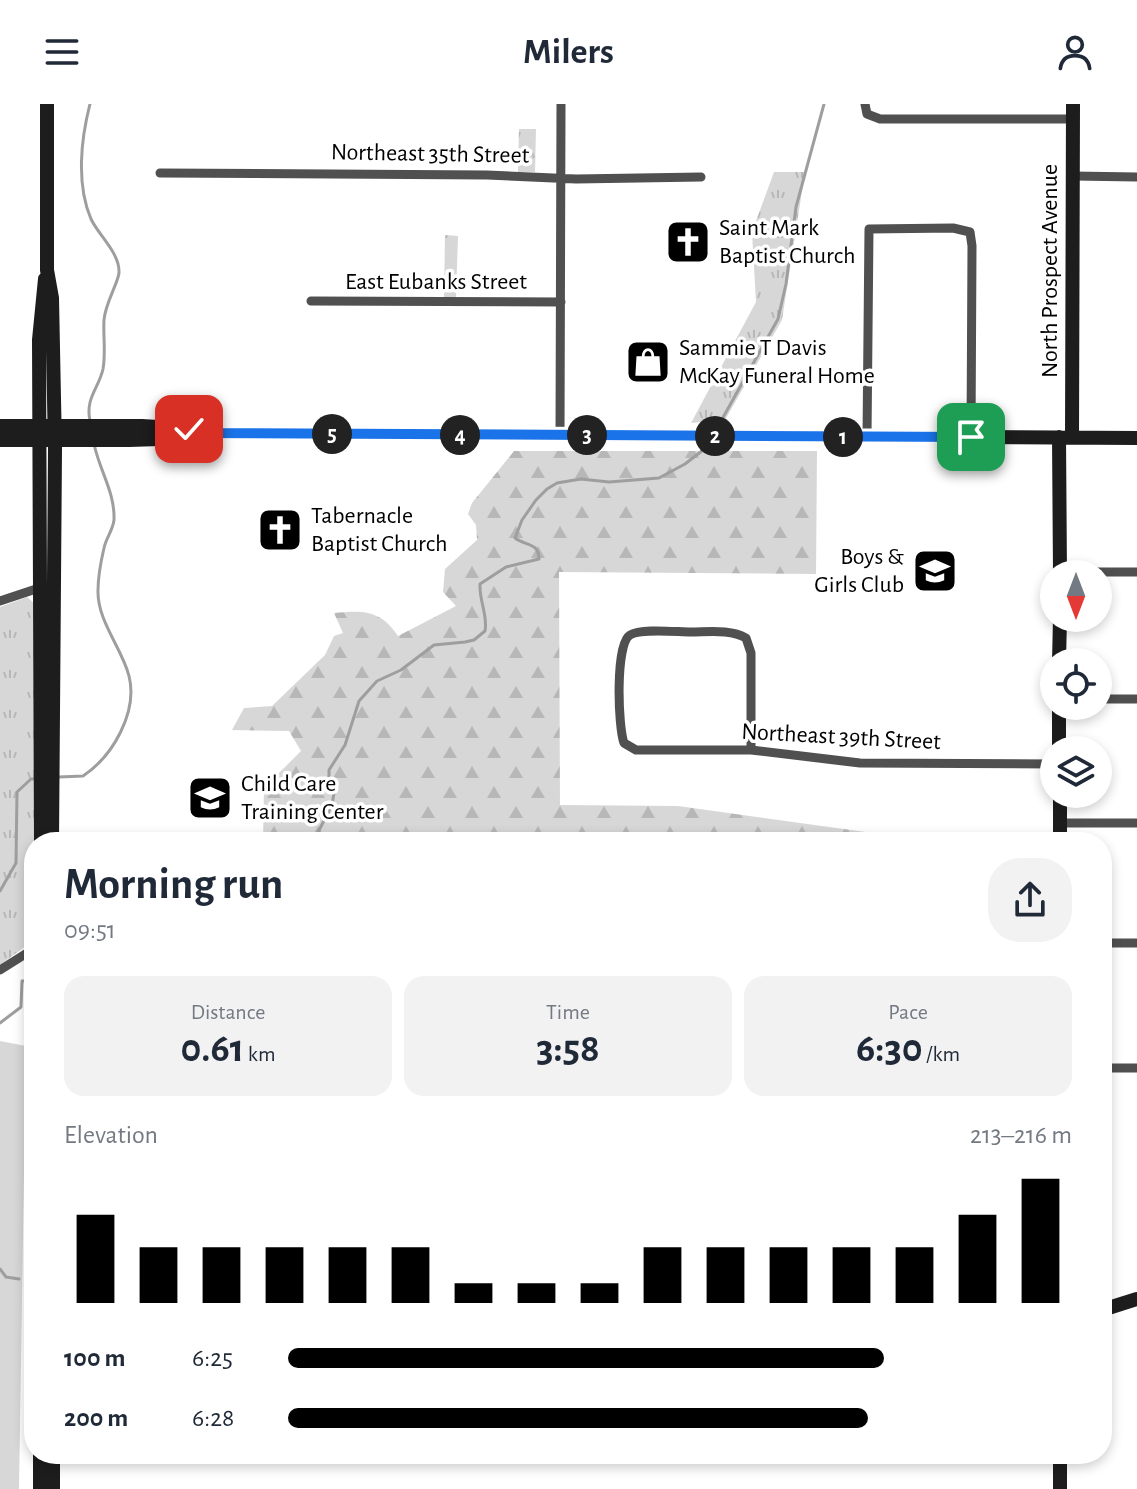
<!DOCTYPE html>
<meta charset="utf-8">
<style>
body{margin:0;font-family:"Alegreya Sans",sans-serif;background:#f2f2f3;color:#1f2937;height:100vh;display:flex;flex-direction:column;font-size:30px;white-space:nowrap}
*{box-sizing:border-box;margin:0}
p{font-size:26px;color:#747a83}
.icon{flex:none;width:44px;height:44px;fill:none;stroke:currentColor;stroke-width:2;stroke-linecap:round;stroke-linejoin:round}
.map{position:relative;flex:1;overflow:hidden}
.side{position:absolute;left:24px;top:728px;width:1088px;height:632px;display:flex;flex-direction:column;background:#fff;border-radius:32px;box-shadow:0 4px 12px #0003}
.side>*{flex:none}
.needle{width:52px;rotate:180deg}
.fabs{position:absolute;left:1040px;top:456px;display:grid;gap:16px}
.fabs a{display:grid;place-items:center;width:72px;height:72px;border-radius:50%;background:#fff;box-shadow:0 4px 12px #0003;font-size:40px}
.pin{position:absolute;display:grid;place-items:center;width:68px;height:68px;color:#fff;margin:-34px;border-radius:16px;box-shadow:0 4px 12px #0006}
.km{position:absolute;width:40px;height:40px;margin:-20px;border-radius:50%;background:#222;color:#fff;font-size:22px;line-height:40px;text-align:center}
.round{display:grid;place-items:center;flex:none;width:84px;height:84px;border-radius:32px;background:#f2f2f3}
.headline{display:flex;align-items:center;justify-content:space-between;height:136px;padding:0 40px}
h1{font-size:44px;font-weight:700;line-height:60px}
.figures{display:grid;grid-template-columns:repeat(3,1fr);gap:12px;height:136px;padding:8px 40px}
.figures div{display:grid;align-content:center;border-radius:20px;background:#f2f2f3;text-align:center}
.figures b{font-size:40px;font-weight:700}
.figures small{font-size:22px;font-weight:400}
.figures p{font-size:22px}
.chart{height:224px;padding:16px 40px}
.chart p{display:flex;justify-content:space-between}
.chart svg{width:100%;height:144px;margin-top:8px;stroke:#000;stroke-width:6}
ul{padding:0 40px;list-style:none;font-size:26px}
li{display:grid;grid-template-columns:128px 96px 1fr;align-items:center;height:60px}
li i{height:20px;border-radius:10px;background:#000}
header{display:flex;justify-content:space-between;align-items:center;height:104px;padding:0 40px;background:#fff;font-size:36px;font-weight:700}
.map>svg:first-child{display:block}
</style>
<header><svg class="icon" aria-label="menu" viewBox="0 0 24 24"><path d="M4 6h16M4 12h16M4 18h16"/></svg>Milers<svg class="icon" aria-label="person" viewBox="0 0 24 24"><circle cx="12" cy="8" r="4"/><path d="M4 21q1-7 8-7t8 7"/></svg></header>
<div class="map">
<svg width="1137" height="1385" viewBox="0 0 1137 1385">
<defs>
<pattern id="forest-firs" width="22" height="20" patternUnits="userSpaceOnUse" patternTransform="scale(2)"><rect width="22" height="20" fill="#d7d7d7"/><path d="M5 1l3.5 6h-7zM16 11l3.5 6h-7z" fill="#b7b7b7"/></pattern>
<pattern id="park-tufts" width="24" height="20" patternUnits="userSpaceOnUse" patternTransform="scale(2)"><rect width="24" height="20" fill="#d7d7d7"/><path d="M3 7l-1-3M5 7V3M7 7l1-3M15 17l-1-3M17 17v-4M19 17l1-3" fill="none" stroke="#b7b7b7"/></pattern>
</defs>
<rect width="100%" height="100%" fill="#fff"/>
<path fill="#d7d7d7" d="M 0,937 L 26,942 L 19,1385 L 0,1385 Z"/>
<path fill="url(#forest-firs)" d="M 514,347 L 817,347 L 816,470 L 559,468 L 560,701 L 678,702 L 873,729 L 1052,731 L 1052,738 L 263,738 L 264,684 L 301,647 L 289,627 L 232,626 L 244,604 L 272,602 L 325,551 L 334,532 L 343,529 L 334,509 C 363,506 381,506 398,532 L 456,502 L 443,488 L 445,465 L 477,436 L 476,421 L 468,410 L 472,399 Z"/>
<path fill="url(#park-tufts)" d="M 519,25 L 536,25 L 535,68 L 518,68 Z
M 774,68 L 805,68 L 782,216 L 725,316 L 691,319 L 756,198 L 752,128 Z
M 445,131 L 458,132 L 456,193 L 444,193 Z
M 27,493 L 36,501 L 34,836 L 0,861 L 0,503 Z"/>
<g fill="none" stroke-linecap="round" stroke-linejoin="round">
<path stroke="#9e9e9e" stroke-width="3" d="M 90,317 C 85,294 99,284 103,265 C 106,248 103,232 104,216 C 105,200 118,179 119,169 C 120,149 99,132 91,115 C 76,80 81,35 90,0
M 716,326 L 778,215 L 786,180 L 796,103 L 824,0
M 59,673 L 83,672 C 113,652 138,608 129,572 C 122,544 97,517 98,486 C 98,473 101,457 104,444 C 106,434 113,426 114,416 C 115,388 100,368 94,340
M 313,738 L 332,701 L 334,689 L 329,678 L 329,666 L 345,641 L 359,597 L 377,577 L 401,566 L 434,541 L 465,538 L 474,536 L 485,527 C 488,511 479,497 480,480 L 506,463 L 539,455 C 539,438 525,442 515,434 L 522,416 L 536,396 L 547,385 L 557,379 L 581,375 L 609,378 L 659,374 L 685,360 L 707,343 L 710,337
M 0,787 L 16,759 L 17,688 L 31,675 L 36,675
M 0,919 L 21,903 L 22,877 L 31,877
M 0,1165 L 6,1173 L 19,1175"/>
<path stroke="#505050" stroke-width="9" d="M 865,0 L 867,10 L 880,15 L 1073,15
M 160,69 L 487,71 L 576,75 L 701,73
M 1073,72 L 1137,73
M 311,197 L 561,198
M 560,331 L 561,0
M 867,333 L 869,125 L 953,124 L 970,128 L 972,142 L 971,333
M 1060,468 L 1137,468
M 0,497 L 42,483
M 1098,595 L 1137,595
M 751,646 L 751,549 L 746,534 C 731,525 708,528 691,528 C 677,528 641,524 630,531 C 615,540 618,623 624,639 L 636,646 L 751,646 L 860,659 L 1054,660
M 1060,719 L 1137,719
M 1102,839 L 1137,839
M 0,866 L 27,849 L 34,848
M 1102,964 L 1137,964"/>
<path stroke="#1d1d1d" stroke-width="14" d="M 47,0 L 47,166 L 52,194 L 55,345 L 52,738
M 0,322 L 142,322 L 189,325 L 199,329 L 1137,334
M 1059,333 L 1060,470
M 1072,333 L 1073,0
M 0,336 L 129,336 L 190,334 L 199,329
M 1059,558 L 1060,514
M 1059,602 L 1059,646
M 1060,690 L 1060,738
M 41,738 L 39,236 L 45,175
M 1102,1206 L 1137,1195
M 53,1350 L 53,1385
M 40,1385 L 40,1350
M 1060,1385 L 1060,1350"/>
</g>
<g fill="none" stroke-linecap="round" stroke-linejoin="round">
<g stroke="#fff" stroke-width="16">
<path id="route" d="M 189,325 L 199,329 L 971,333"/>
</g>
<use href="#route" stroke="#1a73e8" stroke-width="10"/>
</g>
<defs>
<g id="church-square" transform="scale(2.3)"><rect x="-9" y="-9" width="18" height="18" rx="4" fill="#000" stroke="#fff"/><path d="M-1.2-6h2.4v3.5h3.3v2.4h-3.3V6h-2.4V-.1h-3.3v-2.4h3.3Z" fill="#fff"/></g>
<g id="shop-square" transform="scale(2.3)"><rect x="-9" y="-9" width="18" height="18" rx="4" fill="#000" stroke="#fff"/><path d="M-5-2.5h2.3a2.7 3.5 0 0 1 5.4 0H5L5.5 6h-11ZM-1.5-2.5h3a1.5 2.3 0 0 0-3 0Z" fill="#fff"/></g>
<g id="school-square" transform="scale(2.3)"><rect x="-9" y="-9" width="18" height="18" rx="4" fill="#000" stroke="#fff"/><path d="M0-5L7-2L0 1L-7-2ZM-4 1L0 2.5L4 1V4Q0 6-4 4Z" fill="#fff"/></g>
</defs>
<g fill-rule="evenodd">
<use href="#church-square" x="688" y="138"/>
<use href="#shop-square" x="648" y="258"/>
<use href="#church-square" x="280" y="426"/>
<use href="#school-square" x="935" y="467"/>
<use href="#school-square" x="210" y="694"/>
</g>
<g text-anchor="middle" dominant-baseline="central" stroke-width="7" stroke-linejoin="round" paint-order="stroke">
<g font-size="24" fill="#000" stroke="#fff">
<text transform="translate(430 50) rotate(1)">Northeast 35th Street</text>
<text transform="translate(1050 167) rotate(-90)">North Prospect Avenue</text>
<text x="436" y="178">East Eubanks Street</text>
<text transform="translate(841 633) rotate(3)">Northeast 39th Street</text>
</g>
<g font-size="24" fill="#000" stroke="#fff" text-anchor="start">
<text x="719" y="124">Saint Mark<tspan x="719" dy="28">Baptist Church</tspan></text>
<text x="679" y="244">Sammie T Davis<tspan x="679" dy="28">McKay Funeral Home</tspan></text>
<text x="311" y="412">Tabernacle<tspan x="311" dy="28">Baptist Church</tspan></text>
<text x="904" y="453" text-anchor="end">Boys &amp;<tspan x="904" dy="28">Girls Club</tspan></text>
<text x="241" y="680">Child Care<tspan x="241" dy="28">Training Center</tspan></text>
</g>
</g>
</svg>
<div class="fabs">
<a><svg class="needle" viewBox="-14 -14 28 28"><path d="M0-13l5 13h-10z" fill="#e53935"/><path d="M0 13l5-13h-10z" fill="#747a83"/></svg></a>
<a><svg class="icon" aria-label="locate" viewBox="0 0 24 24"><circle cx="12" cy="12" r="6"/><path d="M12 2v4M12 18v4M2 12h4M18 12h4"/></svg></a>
<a><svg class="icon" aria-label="layers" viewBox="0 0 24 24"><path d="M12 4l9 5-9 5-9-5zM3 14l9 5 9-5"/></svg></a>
</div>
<div class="pin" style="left:971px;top:333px;background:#1e9e55"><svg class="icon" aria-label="arrive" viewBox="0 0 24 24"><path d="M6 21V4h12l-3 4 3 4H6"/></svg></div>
<div class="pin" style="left:189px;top:325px;background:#d93025"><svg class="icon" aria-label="check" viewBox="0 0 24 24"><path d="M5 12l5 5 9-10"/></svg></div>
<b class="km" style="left:843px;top:333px">1</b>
<b class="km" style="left:715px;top:332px">2</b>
<b class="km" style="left:587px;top:331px">3</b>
<b class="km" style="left:460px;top:331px">4</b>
<b class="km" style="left:332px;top:330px">5</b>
<section class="side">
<div class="headline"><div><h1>Morning run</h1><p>09:51</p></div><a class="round"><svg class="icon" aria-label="share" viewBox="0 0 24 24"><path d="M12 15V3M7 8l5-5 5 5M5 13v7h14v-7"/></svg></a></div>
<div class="figures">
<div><p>Distance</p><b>0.61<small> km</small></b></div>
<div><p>Time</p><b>3:58</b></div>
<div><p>Pace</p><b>6:30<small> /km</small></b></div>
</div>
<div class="chart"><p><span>Elevation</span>213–216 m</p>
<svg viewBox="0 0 160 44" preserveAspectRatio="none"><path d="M5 44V17M15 44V27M25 44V27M35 44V27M45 44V27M55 44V27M65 44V38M75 44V38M85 44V38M95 44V27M105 44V27M115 44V27M125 44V27M135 44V27M145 44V17M155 44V6"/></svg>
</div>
<ul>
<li><b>100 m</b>6:25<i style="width:76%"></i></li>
<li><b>200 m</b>6:28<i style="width:74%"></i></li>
</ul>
</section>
</div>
